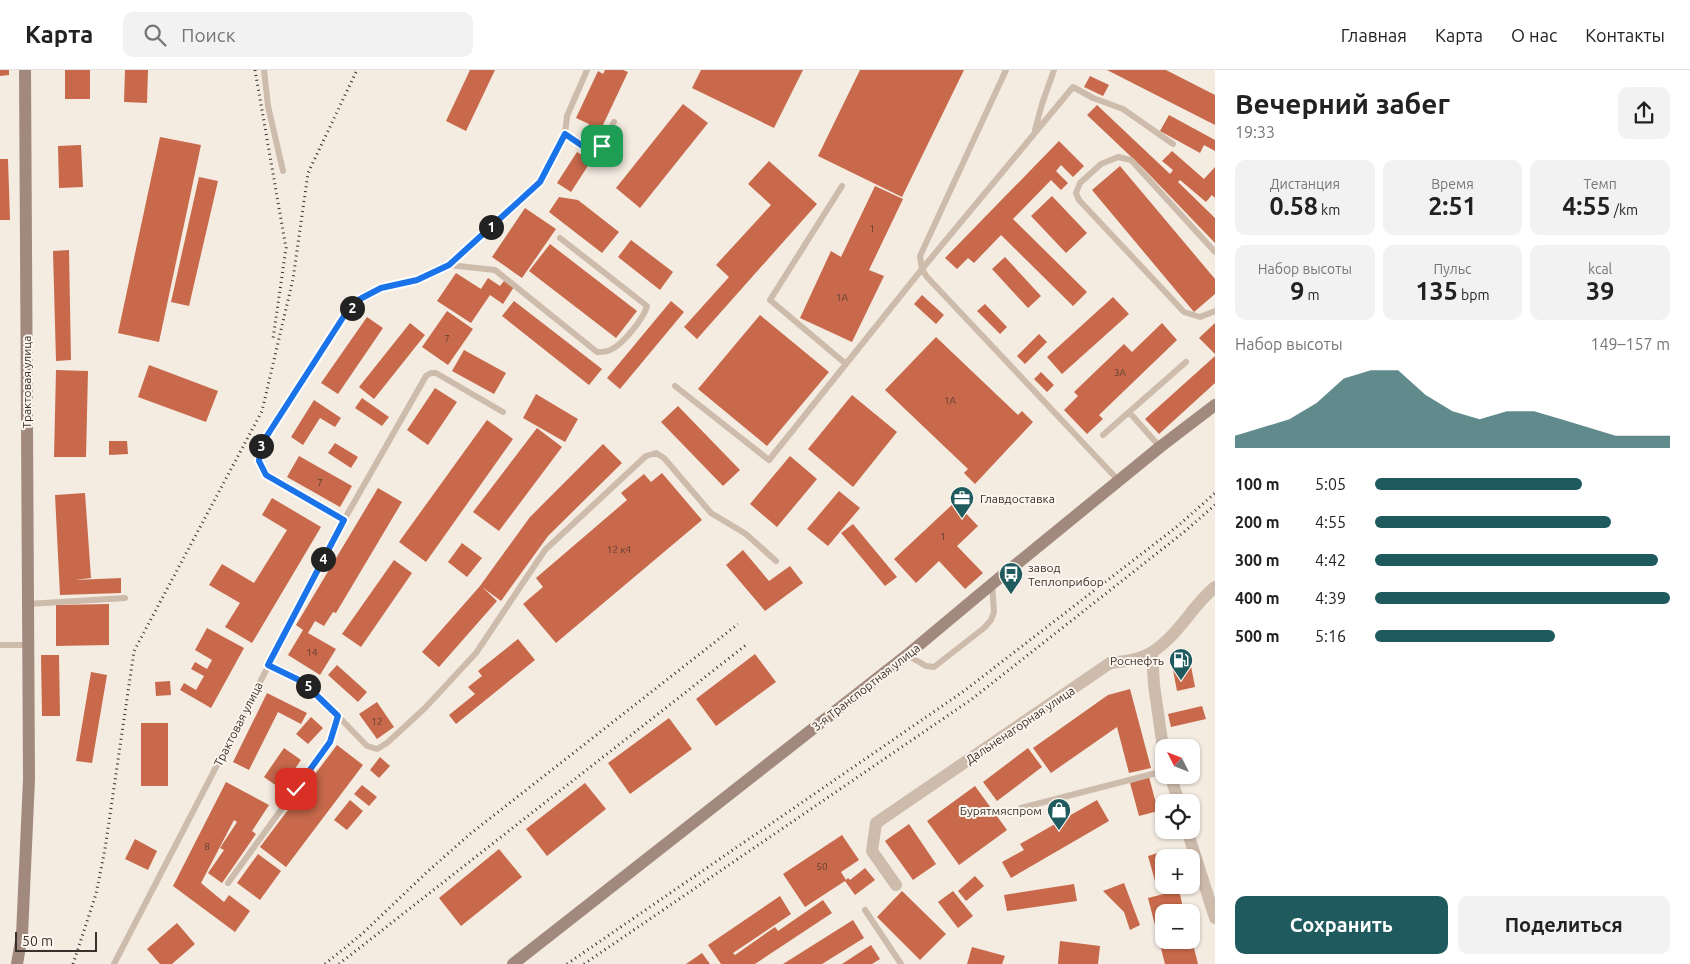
<!DOCTYPE html>
<html lang="ru">
<meta charset="utf-8">
<style>
body{margin:0;font-family:Ubuntu,sans-serif;background:#f2f2f2;color:#222;height:100vh;display:flex;flex-direction:column;font-size:19px;white-space:nowrap}
*{box-sizing:border-box;margin:0}
p{font-size:16px;color:#767676}
.icon{flex:none;width:28px;height:28px;fill:none;stroke:currentColor;stroke-width:2;stroke-linecap:round;stroke-linejoin:round}
.map{position:relative;flex:1;overflow:hidden}
.drawer{display:flex;flex-direction:column;background:#fff;width:475px}
.drawer>*{flex:none}
.needle{width:32px;rotate:312deg}
.tools{position:absolute;left:1155px;top:669px;display:grid;gap:10px}
.tools a{display:grid;place-items:center;width:45px;height:45px;border-radius:10px;background:#fff;box-shadow:0 1px 4px #0004;font-size:25px}
.scale{position:absolute;left:15px;bottom:12px;width:82px;box-sizing:border-box;padding-left:5px;border:2px solid #3b302b;border-top:0;font-size:14px;line-height:18px;white-space:nowrap;color:#3b302b;-webkit-text-stroke:4px #fbf5ee;paint-order:stroke}
.pin{position:absolute;display:grid;place-items:center;width:42px;height:42px;color:#fff;margin:-21px;border-radius:10px;box-shadow:0 2px 8px #0006}
.km{position:absolute;width:25px;height:25px;margin:-12px;border-radius:50%;background:#222;color:#fff;font-size:14px;line-height:25px;text-align:center}
.round{display:grid;place-items:center;flex:none;width:52px;height:52px;border-radius:10px;background:#f2f2f2}
.overview{display:flex;align-items:center;justify-content:space-between;height:85px;padding:0 20px}
h1{font-size:28px;font-weight:600;line-height:38px}
.metrics{display:grid;grid-template-columns:repeat(3,1fr);gap:8px;height:85px;padding:5px 20px}
.metrics div{display:grid;align-content:center;border-radius:10px;background:#f2f2f2;text-align:center}
.metrics b{font-size:25px;font-weight:600}
.metrics small{font-size:14px;font-weight:400}
.metrics p{font-size:14px}
.chart{height:140px;padding:10px 20px}
.chart p{display:flex;justify-content:space-between}
.chart svg{width:100%;height:90px;margin-top:5px;fill:#1f5a5e;opacity:.7}
.primary-button{display:flex;gap:10px;margin-top:auto;padding:10px 20px}
.primary-button a{flex:1;height:58px;border-radius:10px;background:#1f5a5e;color:#fff;font-size:20px;font-weight:600;line-height:58px;text-align:center}
.primary-button a+a{background:#f2f2f2;color:#222}
ul{padding:0 20px;list-style:none;font-size:16px}
li{display:grid;grid-template-columns:80px 60px 1fr;align-items:center;height:38px}
li i{height:12px;border-radius:6px;background:#1f5a5e}
header{display:flex;align-items:center;gap:30px;box-sizing:border-box;height:70px;padding:0 25px;background:#fff;border-bottom:1px solid #e0e0e0}
header strong{font-size:24px}
nav{display:flex;gap:28px;margin-inline-start:auto;font-size:18px}
.search{width:350px;height:45px;background:#f2f2f2;display:flex;align-items:center;gap:12px;box-sizing:border-box;padding:0 18px;border-radius:10px;color:#767676;font-size:19px}
main{display:flex;flex:1;min-height:0}
.map>svg:first-child{display:block}
</style>
<header>
<strong>Карта</strong>
<div class="search"><svg class="icon" aria-label="search" viewBox="0 0 24 24"><circle cx="10" cy="10" r="6"/><path d="M15 15l6 6"/></svg>Поиск</div>
<nav><a>Главная</a><a>Карта</a><a>О нас</a><a>Контакты</a></nav>
</header>
<main>
<div class="map">
<svg width="1215" height="894" viewBox="0 0 1215 894">
<rect width="100%" height="100%" fill="#f4ebe1"/>
<path fill="#c8694b" d="M 0,0 L 9,0 L 9,5 L 0,6 Z
M 65,0 L 90,0 L 90,29 L 65,29 Z
M 125,0 L 148,0 L 147,33 L 124,32 Z
M 470,0 L 495,0 L 466,61 L 446,51 Z
M 605,0 L 623,0 L 628,2 L 594,74 L 582,68 L 589,54 L 576,48 L 598,1 L 603,4 Z
M 701,0 L 803,0 L 774,58 L 692,18 Z
M 860,0 L 964,0 L 902,127 L 818,86 Z
M 1107,0 L 1166,0 L 1215,25 L 1215,55 Z
M 1090,6 L 1109,15 L 1103,26 L 1084,17 Z
M 683,34 L 708,53 L 640,138 L 616,118 Z
M 1097,35 L 1170,104 L 1173,100 L 1162,91 L 1172,81 L 1204,109 L 1215,97 L 1215,128 L 1212,125 L 1206,132 L 1180,110 L 1178,112 L 1215,148 L 1215,173 L 1143,98 L 1087,45 Z
M 1169,45 L 1215,70 L 1215,81 L 1204,75 L 1200,83 L 1160,61 Z
M 160,67 L 201,75 L 159,272 L 118,263 Z
M 1059,71 L 1084,96 L 1073,107 L 1061,95 L 1056,101 L 1068,113 L 1061,120 L 1051,110 L 1013,149 L 1087,222 L 1073,236 L 1001,165 L 974,193 L 968,188 L 957,199 L 945,188 Z
M 81,75 L 83,117 L 59,118 L 58,76 Z
M 577,82 L 591,91 L 571,122 L 557,113 Z
M 0,89 L 8,89 L 10,150 L 0,150 Z
M 769,91 L 817,134 L 697,269 L 684,257 L 729,207 L 716,195 L 771,135 L 748,114 Z
M 1120,96 L 1215,209 L 1215,224 L 1194,242 L 1092,120 Z
M 199,107 L 218,111 L 189,236 L 171,232 Z
M 875,116 L 903,129 L 869,200 L 884,206 L 852,272 L 800,248 L 831,181 L 841,187 Z
M 1052,126 L 1087,163 L 1066,183 L 1031,146 Z
M 559,127 L 578,130 L 619,162 L 602,183 L 549,142 Z
M 525,138 L 556,159 L 522,208 L 492,187 Z
M 631,170 L 673,202 L 660,220 L 618,187 Z
M 550,174 L 637,241 L 616,268 L 529,201 Z
M 69,180 L 71,290 L 56,291 L 53,181 Z
M 1005,187 L 1041,226 L 1028,238 L 992,199 Z
M 456,203 L 481,219 L 488,208 L 500,216 L 504,211 L 514,217 L 503,234 L 490,225 L 471,253 L 437,231 Z
M 922,225 L 944,245 L 936,254 L 914,234 Z
M 1113,227 L 1129,244 L 1062,304 L 1047,287 Z
M 514,231 L 602,299 L 589,315 L 502,246 Z
M 671,231 L 684,242 L 620,319 L 607,308 Z
M 985,234 L 1007,257 L 1000,264 L 977,241 Z
M 447,241 L 473,259 L 448,295 L 422,277 Z
M 760,245 L 829,302 L 767,376 L 698,319 Z
M 367,247 L 383,258 L 338,324 L 321,313 Z
M 410,253 L 425,265 L 374,329 L 359,317 Z
M 1162,253 L 1177,270 L 1099,345 L 1103,349 L 1087,364 L 1064,340 L 1078,326 L 1074,322 L 1124,274 L 1132,282 Z
M 1215,253 L 1215,284 L 1199,268 Z
M 1039,264 L 1047,272 L 1025,294 L 1017,286 Z
M 936,267 L 1018,345 L 1022,341 L 1033,352 L 975,414 L 964,403 L 968,399 L 885,320 Z
M 464,280 L 506,303 L 494,324 L 452,301 Z
M 1215,286 L 1215,313 L 1159,364 L 1145,349 Z
M 149,295 L 218,321 L 206,352 L 138,327 Z
M 56,300 L 88,301 L 86,387 L 54,387 Z
M 1041,302 L 1054,315 L 1047,322 L 1034,309 Z
M 435,318 L 457,332 L 428,375 L 407,360 Z
M 536,324 L 578,349 L 565,372 L 523,348 Z
M 852,325 L 897,362 L 853,417 L 808,379 Z
M 362,328 L 389,347 L 382,356 L 355,338 Z
M 314,330 L 341,348 L 335,357 L 320,348 L 303,375 L 291,367 Z
M 678,336 L 740,400 L 723,416 L 661,352 Z
M 487,350 L 513,369 L 426,492 L 399,472 Z
M 537,358 L 562,377 L 499,461 L 473,442 Z
M 109,371 L 127,371 L 128,384 L 109,385 Z
M 335,373 L 358,387 L 351,398 L 328,383 Z
M 603,374 L 622,393 L 548,466 L 501,531 L 482,517 L 497,531 L 439,597 L 422,582 L 480,516 L 530,447 Z
M 299,386 L 352,416 L 340,437 L 287,407 Z
M 790,386 L 817,409 L 777,457 L 750,434 Z
M 662,403 L 702,450 L 556,573 L 523,534 L 543,517 L 536,508 L 627,430 L 621,423 L 644,404 L 651,412 Z
M 378,418 L 402,432 L 336,543 L 333,542 L 324,556 L 315,551 L 308,563 L 336,579 L 320,605 L 288,585 L 303,560 L 296,555 Z
M 839,421 L 860,438 L 828,476 L 807,459 Z
M 85,423 L 91,508 L 75,510 L 121,508 L 121,523 L 60,525 L 55,425 Z
M 272,428 L 321,457 L 252,573 L 225,557 L 240,533 L 209,515 L 222,494 L 254,513 L 287,460 L 262,445 Z
M 955,432 L 978,456 L 957,476 L 983,503 L 965,519 L 939,491 L 916,513 L 894,489 Z
M 853,454 L 897,507 L 885,516 L 841,463 Z
M 462,473 L 482,488 L 467,507 L 448,492 Z
M 743,480 L 769,511 L 790,496 L 803,513 L 765,541 L 726,495 Z
M 394,490 L 412,503 L 361,577 L 342,564 Z
M 109,534 L 109,575 L 56,576 L 56,535 Z
M 207,558 L 244,578 L 211,638 L 180,620 L 184,613 L 196,620 L 204,606 L 191,599 L 195,592 L 207,599 L 212,590 L 195,580 Z
M 518,569 L 535,590 L 456,654 L 449,645 L 475,624 L 468,617 L 482,606 L 478,601 Z
M 755,584 L 776,612 L 716,656 L 696,629 Z
M 41,585 L 59,585 L 60,646 L 42,646 Z
M 337,595 L 367,622 L 358,632 L 328,605 Z
M 1191,596 L 1195,617 L 1177,621 L 1173,600 Z
M 91,602 L 107,605 L 92,693 L 76,691 Z
M 170,611 L 171,625 L 156,626 L 155,612 Z
M 1130,619 L 1151,698 L 1129,703 L 1117,657 L 1051,703 L 1033,678 L 1108,625 Z
M 267,623 L 307,643 L 301,654 L 278,642 L 249,700 L 233,692 Z
M 377,632 L 394,657 L 377,669 L 359,644 Z
M 1202,636 L 1206,649 L 1171,657 L 1168,644 Z
M 311,647 L 323,658 L 308,674 L 296,664 Z
M 669,648 L 692,679 L 630,724 L 608,693 Z
M 141,653 L 168,653 L 168,716 L 141,716 Z
M 337,675 L 363,695 L 286,797 L 260,777 Z
M 284,678 L 301,690 L 281,719 L 264,707 Z
M 1028,678 L 1042,697 L 997,731 L 983,712 Z
M 380,687 L 390,696 L 379,708 L 370,700 Z
M 1149,707 L 1158,741 L 1139,746 L 1130,713 Z
M 226,712 L 269,735 L 252,761 L 256,764 L 222,813 L 208,803 L 224,780 L 220,778 L 237,752 L 234,750 L 201,813 L 224,832 L 229,825 L 250,841 L 235,862 L 173,816 Z
M 585,713 L 606,739 L 547,786 L 526,759 Z
M 362,715 L 377,727 L 369,736 L 354,724 Z
M 975,716 L 1007,760 L 959,795 L 927,751 Z
M 350,730 L 363,741 L 347,760 L 334,750 Z
M 1097,730 L 1109,751 L 1011,808 L 1002,792 L 1024,780 L 1020,774 Z
M 909,754 L 936,794 L 913,810 L 885,771 Z
M 842,765 L 859,790 L 841,802 L 846,810 L 848,808 L 850,810 L 865,798 L 875,810 L 855,825 L 845,811 L 805,837 L 783,804 Z
M 135,769 L 157,781 L 148,800 L 125,789 Z
M 499,779 L 522,807 L 461,856 L 439,828 Z
M 1171,779 L 1173,788 L 1164,788 L 1164,815 L 1157,818 L 1148,786 Z
M 258,784 L 281,801 L 260,830 L 237,813 Z
M 975,806 L 984,816 L 966,831 L 958,821 Z
M 1124,813 L 1140,855 L 1130,860 L 1124,842 L 1103,821 Z
M 1074,814 L 1077,831 L 1007,841 L 1004,825 Z
M 1179,820 L 1184,842 L 1164,842 L 1164,870 L 1192,870 L 1198,894 L 1165,894 L 1148,828 Z
M 902,821 L 946,864 L 920,890 L 877,847 Z
M 953,821 L 973,846 L 958,858 L 938,832 Z
M 780,826 L 791,844 L 733,883 L 735,885 L 775,857 L 778,861 L 823,830 L 832,843 L 755,894 L 721,894 L 708,875 Z
M 853,850 L 864,868 L 822,894 L 783,894 Z
M 177,853 L 195,874 L 172,894 L 160,894 L 147,879 Z
M 1060,871 L 1100,876 L 1098,894 L 1058,894 Z
M 871,875 L 880,889 L 872,894 L 842,894 Z
M 972,877 L 1005,886 L 1002,894 L 967,894 Z
M 702,883 L 710,894 L 686,894 Z"/>
<g fill="none" stroke-linecap="round" stroke-linejoin="round">
<path stroke="#cdbbac" stroke-width="6" d="M 264,0 L 268,36 L 283,101
M 1006,0 L 920,186 L 922,199 L 927,207 L 1119,411
M 1035,60 L 1042,34 L 1054,0
M 565,64 L 590,81 L 597,81 L 602,76 L 614,52
M 842,116 L 770,230 L 846,294
M 1215,182 L 1131,90 L 1118,87 L 1101,94 L 1080,113 L 1076,123 L 1079,130 L 1184,242 L 1200,247 L 1215,241
M 449,195 L 495,200 L 597,282 C 603,282 607,282 612,279 C 623,274 644,248 647,236 L 560,168
M 675,316 L 769,390 L 922,199 L 1073,17 L 1093,28 L 1123,39 L 1173,74
M 1103,365 L 1129,342
M 1160,377 L 1129,342 L 1186,292
M 344,450 L 426,306 L 431,303 L 436,303 L 503,342
M 28,534 L 125,528
M 0,575 L 28,575
M 907,585 L 926,596 L 934,597 L 984,558 L 991,550 L 994,542 L 992,514
M 338,646 L 367,676 L 377,679 L 387,673 L 425,638 L 476,583 L 545,480 L 646,386 L 656,383 L 664,388 L 711,443 L 746,464 L 776,491
M 1021,738 L 1164,701
M 228,813 L 330,672 L 338,646 L 303,611 L 268,595
M 865,840 L 901,894
M 114,894 L 344,450 L 266,405 L 259,391 L 261,375 L 344,246 L 360,229 L 381,219 L 417,210 L 449,195 L 540,112 L 565,64 L 567,46 L 587,0"/>
<path stroke="#cdbbac" stroke-width="12" d="M 1152,583 L 1154,615 L 1164,685
M 1170,705 L 1179,732
M 1187,760 L 1215,848
M 896,815 L 872,781 L 876,753 L 1110,593 C 1124,591 1140,590 1152,582 C 1178,566 1192,536 1215,517"/>
<path stroke="#a18a7d" stroke-width="12" d="M 17,894 L 22,865 L 29,709 L 25,0
M 513,894 L 907,585 L 992,514 L 1160,377 L 1215,335"/>
<path stroke="#3b302b" stroke-width="3" stroke-dasharray="1 4" stroke-linecap="butt" d="M 255,0 L 286,178 L 273,269
M 73,894 L 96,824 L 105,779 L 134,581 L 262,341 L 293,209 L 308,103 L 357,0
M 325,894 L 363,863 L 426,803 L 470,764 L 738,554
M 339,894 L 746,575
M 567,894 L 964,621 L 1179,455 L 1215,423
M 584,894 L 972,629 L 1184,462 L 1215,435"/>
</g>
<g fill="none" stroke-linecap="round" stroke-linejoin="round">
<g stroke="#fff" stroke-width="10">
<path id="route" d="M 296,719 L 330,672 L 338,646 L 303,612 L 268,595 L 344,450 L 266,405 L 259,391 L 261,375 L 344,246 L 360,229 L 381,218 L 417,210 L 449,195 L 540,112 L 565,64 L 590,81 L 597,81 L 602,76"/>
</g>
<use href="#route" stroke="#1a73e8" stroke-width="6"/>
</g>
<defs>
<g id="office-pin" transform="scale(1.25)"><path d="M0 17L-7.5 6A9.5 9.5 0 1 1 7.5 6Z" fill="#1f5a5e" stroke="#fbf5ee"/><path d="M-6-3h4V-5.5h4V-3h4V5H-6ZM-1-4.5V-3h2v-1.5ZM-6 0V1H6V0Z" fill="#fff"/></g>
<g id="bus-pin" transform="scale(1.25)"><path d="M0 17L-7.5 6A9.5 9.5 0 1 1 7.5 6Z" fill="#1f5a5e" stroke="#fbf5ee"/><path d="M-5-6H5V4H4V6H2V4H-2V6H-4V4H-5ZM-3.5-4V0h7V-4ZM-3.5 1.2v1.5H-2V1.2ZM2 1.2v1.5H3.5V1.2Z" fill="#fff"/></g>
<g id="fuel-pin" transform="scale(1.25)"><path d="M0 17L-7.5 6A9.5 9.5 0 1 1 7.5 6Z" fill="#1f5a5e" stroke="#fbf5ee"/><path d="M-5.5-6h7V0h2V4h1.3V-2.5L3-4.5l.8-.8L6-3V5H2.5V1h-1V6h-7ZM-4.2-4.7v3.2H.2V-4.7Z" fill="#fff"/></g>
<g id="shop-pin" transform="scale(1.25)"><path d="M0 17L-7.5 6A9.5 9.5 0 1 1 7.5 6Z" fill="#1f5a5e" stroke="#fbf5ee"/><path d="M-5-2.5h2.3a2.7 3.5 0 0 1 5.4 0H5L5.5 6h-11ZM-1.5-2.5h3a1.5 2.3 0 0 0-3 0Z" fill="#fff"/></g>
</defs>
<g fill-rule="evenodd">
<use href="#office-pin" x="962" y="428"/>
<use href="#bus-pin" x="1011" y="504"/>
<use href="#fuel-pin" x="1181" y="590"/>
<use href="#shop-pin" x="1059" y="740"/>
</g>
<g text-anchor="middle" dominant-baseline="central" stroke-width="4" stroke-linejoin="round" paint-order="stroke">
<g font-size="10" fill="#5e3e33">
<text x="872" y="158">1</text>
<text x="842" y="227">1А</text>
<text x="447" y="268">7</text>
<text x="1120" y="302">3А</text>
<text x="950" y="330">1А</text>
<text x="320" y="412">7</text>
<text x="943" y="466">1</text>
<text x="619" y="479">12 к4</text>
<text x="312" y="582">14</text>
<text x="377" y="651">12</text>
<text x="207" y="776">8</text>
<text x="822" y="796">50</text>
</g>
<g font-size="12" fill="#3b302b" stroke="#fbf5ee">
<text transform="translate(26 312) rotate(-90)">Трактовая улица</text>
<text transform="translate(866 617) rotate(-38)">3-я Транспортная улица</text>
<text transform="translate(238 654) rotate(-63)">Трактовая улица</text>
<text transform="translate(1020 655) rotate(-34)">Дальненагорная улица</text>
</g>
<g font-size="12" fill="#3b302b" stroke="#fbf5ee" text-anchor="start">
<text x="980" y="428">Главдоставка</text>
<text x="1028" y="497">завод<tspan x="1028" dy="14">Теплоприбор</tspan></text>
<text x="1164" y="590" text-anchor="end">Роснефть</text>
<text x="1042" y="740" text-anchor="end">Бурятмяспром</text>
</g>
</g>
</svg>
<div class="tools">
<a><svg class="needle" viewBox="-14 -14 28 28"><path d="M0-13l5 13h-10z" fill="#e53935"/><path d="M0 13l5-13h-10z" fill="#767676"/></svg></a>
<a><svg class="icon" aria-label="locate" viewBox="0 0 24 24"><circle cx="12" cy="12" r="6"/><path d="M12 2v4M12 18v4M2 12h4M18 12h4"/></svg></a>
<a>+</a>
<a>−</a>
</div>
<div class="scale">50 m</div>
<div class="pin" style="left:602px;top:76px;background:#1e9e55"><svg class="icon" aria-label="arrive" viewBox="0 0 24 24"><path d="M6 21V4h12l-3 4 3 4H6"/></svg></div>
<div class="pin" style="left:296px;top:719px;background:#d93025"><svg class="icon" aria-label="check" viewBox="0 0 24 24"><path d="M5 12l5 5 9-10"/></svg></div>
<b class="km" style="left:491px;top:157px">1</b>
<b class="km" style="left:352px;top:238px">2</b>
<b class="km" style="left:261px;top:376px">3</b>
<b class="km" style="left:323px;top:489px">4</b>
<b class="km" style="left:308px;top:616px">5</b>
</div>
<section class="drawer">
<div class="overview"><div><h1>Вечерний забег</h1><p>19:33</p></div><a class="round"><svg class="icon" aria-label="share" viewBox="0 0 24 24"><path d="M12 15V3M7 8l5-5 5 5M5 13v7h14v-7"/></svg></a></div>
<div class="metrics">
<div><p>Дистанция</p><b>0.58<small> km</small></b></div>
<div><p>Время</p><b>2:51</b></div>
<div><p>Темп</p><b>4:55<small> /km</small></b></div>
</div>
<div class="metrics">
<div><p>Набор высоты</p><b>9<small> m</small></b></div>
<div><p>Пульс</p><b>135<small> bpm</small></b></div>
<div><p>kcal</p><b>39</b></div>
</div>
<div class="chart"><p><span>Набор высоты</span>149–157 m</p>
<svg viewBox="0 0 160 44" preserveAspectRatio="none"><path d="M0 44V38L10 34L20 30L30 22L40 10L50 6L60 6L70 18L80 26L90 30L100 26L110 26L120 30L130 34L140 38L150 38L160 38V44z"/></svg>
</div>
<ul>
<li><b>100 m</b>5:05<i style="width:70%"></i></li>
<li><b>200 m</b>4:55<i style="width:80%"></i></li>
<li><b>300 m</b>4:42<i style="width:96%"></i></li>
<li><b>400 m</b>4:39<i style="width:100%"></i></li>
<li><b>500 m</b>5:16<i style="width:61%"></i></li>
</ul>
<div class="primary-button"><a>Сохранить</a><a>Поделиться</a></div>
</section>
</main>
